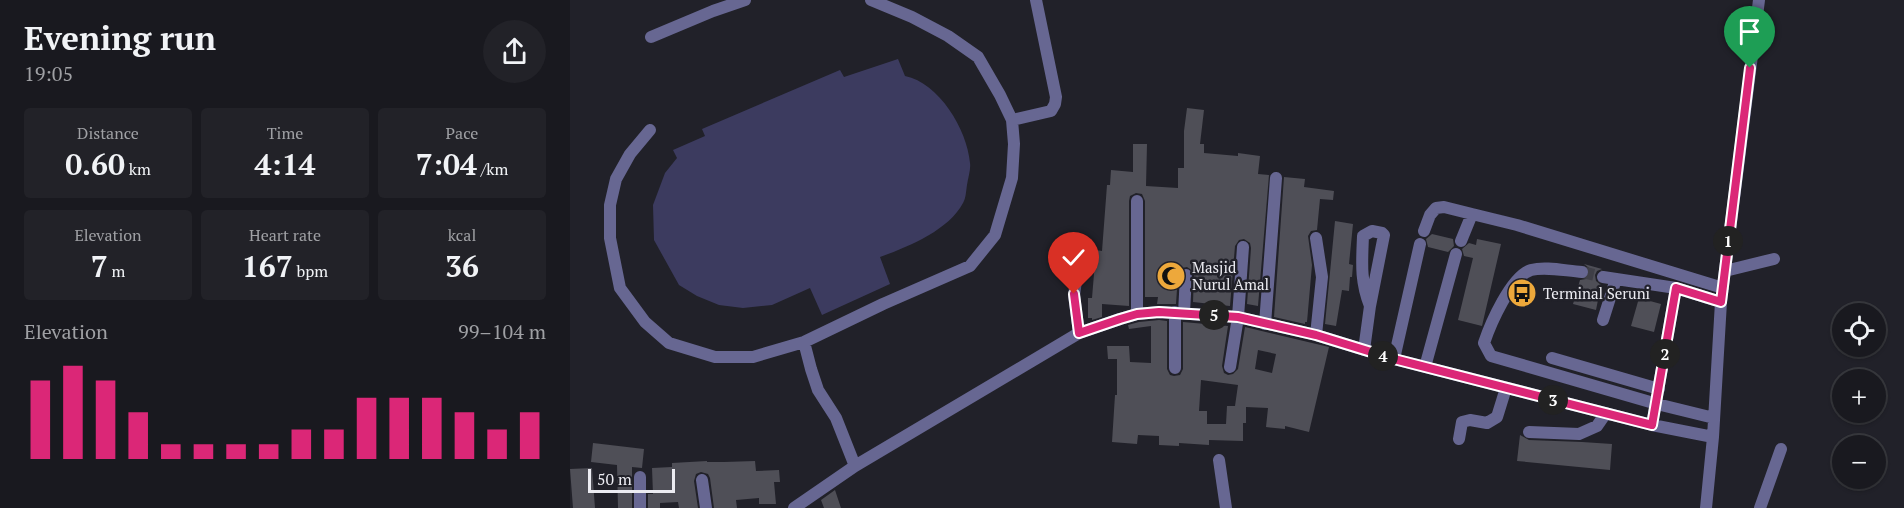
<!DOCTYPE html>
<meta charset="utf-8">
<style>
body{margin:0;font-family:"PT Serif",serif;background:#222228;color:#f1f3f6;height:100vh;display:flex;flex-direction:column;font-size:22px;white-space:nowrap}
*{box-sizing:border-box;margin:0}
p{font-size:20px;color:#9fa0a4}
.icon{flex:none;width:33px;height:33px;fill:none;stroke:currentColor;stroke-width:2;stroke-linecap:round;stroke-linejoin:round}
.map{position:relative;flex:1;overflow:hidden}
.drawer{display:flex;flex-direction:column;background:#19191f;width:570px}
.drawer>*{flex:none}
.buttons{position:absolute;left:1262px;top:303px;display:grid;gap:12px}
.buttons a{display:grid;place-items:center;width:54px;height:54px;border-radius:50%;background:#19191f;box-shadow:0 2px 4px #0004,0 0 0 2px #37383d;font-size:30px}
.scale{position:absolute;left:18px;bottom:15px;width:87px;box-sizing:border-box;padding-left:6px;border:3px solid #ececf2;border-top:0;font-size:16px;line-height:21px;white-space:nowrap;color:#ececf2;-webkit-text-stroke:4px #212129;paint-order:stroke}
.pin{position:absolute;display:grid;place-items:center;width:51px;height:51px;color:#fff;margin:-62px -26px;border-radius:50% 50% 50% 0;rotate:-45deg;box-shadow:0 0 6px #0007}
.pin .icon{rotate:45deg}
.km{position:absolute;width:30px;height:30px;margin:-15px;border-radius:50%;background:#222;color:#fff;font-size:16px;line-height:30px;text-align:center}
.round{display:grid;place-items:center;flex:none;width:63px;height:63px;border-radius:32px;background:#222228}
.overview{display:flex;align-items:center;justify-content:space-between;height:102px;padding:0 24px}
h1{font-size:33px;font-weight:600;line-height:45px}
.stats{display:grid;grid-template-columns:repeat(3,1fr);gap:9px;height:102px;padding:6px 24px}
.stats div{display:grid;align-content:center;border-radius:6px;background:#222228;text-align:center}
.stats b{font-size:30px;font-weight:600}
.stats small{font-size:16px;font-weight:400}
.stats p{font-size:16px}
.chart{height:168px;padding:12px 24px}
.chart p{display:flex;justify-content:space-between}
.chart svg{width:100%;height:108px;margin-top:6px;stroke:#db2777;stroke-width:6}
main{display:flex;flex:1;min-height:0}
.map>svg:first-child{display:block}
</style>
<main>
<section class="drawer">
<div class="overview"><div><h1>Evening run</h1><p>19:05</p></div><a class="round"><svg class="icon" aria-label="share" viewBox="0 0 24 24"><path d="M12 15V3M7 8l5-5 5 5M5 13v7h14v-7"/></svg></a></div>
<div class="stats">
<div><p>Distance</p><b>0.60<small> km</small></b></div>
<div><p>Time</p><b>4:14</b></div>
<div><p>Pace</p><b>7:04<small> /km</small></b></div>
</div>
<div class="stats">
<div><p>Elevation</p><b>7<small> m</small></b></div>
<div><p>Heart rate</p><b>167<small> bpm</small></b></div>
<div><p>kcal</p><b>36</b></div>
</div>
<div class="chart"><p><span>Elevation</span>99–104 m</p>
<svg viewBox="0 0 160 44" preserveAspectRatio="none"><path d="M5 44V12M15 44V6M25 44V12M35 44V25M45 44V38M55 44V38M65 44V38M75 44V38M85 44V32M95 44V32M105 44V19M115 44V19M125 44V19M135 44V25M145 44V32M155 44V25"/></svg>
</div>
</section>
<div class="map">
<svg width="1334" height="508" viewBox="0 0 1334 508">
<rect width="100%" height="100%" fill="#212129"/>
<path fill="#3c3b5f" d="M 328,59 L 335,76 C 369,83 397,129 400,163 C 401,169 398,178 397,185 C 396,191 396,198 393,203 C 379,230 338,247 310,257 L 320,284 L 252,315 L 240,288 L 202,305 L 173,308 L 149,305 L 127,296 L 109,285 L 84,240 L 83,205 L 95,173 L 107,158 L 103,150 L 135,136 L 132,129 L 270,70 L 274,77 Z"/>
<path fill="#4f4f57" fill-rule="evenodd" d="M 617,108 L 634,110 L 630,144 L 634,144 L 634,153 L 668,156 L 668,153 L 690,156 L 688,174 L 699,175 L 688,306 L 677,304 L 681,248 L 680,243 L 674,239 L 669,240 L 665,246 L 660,306 L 623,302 L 624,275 L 623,271 L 617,267 L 612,268 L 608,274 L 606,304 L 587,304 L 588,297 L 575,297 L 575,201 L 572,194 L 566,193 L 560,196 L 559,201 L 559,306 L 532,304 L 532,317 L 522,320 L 522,318 L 518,318 L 518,298 L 522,298 L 526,250 L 532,251 L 537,185 L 540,185 L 541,170 L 563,172 L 563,144 L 577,144 L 576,186 L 608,188 L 608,168 L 614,168 L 614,131 Z
M 714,177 L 735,179 L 734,187 L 764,191 L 763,200 L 750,199 L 747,230 L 741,231 L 738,236 L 742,265 L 737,322 L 735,322 L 735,324 L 704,317 Z
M 765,221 L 783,224 L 779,264 L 783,265 L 782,277 L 780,277 L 779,291 L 772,290 L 766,326 L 755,324 Z
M 862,234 L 883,239 L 884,246 L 878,252 L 858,247 L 856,239 Z
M 907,239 L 931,244 L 912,326 L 888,320 L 903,258 L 894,256 L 892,249 L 899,243 L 906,245 Z
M 1014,264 L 1032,269 L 1027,271 L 1025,275 L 1026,281 L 1031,285 L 1026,310 L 1003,304 L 1010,280 L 1016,279 L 1020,273 L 1019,268 Z
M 1069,298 L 1091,304 L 1084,332 L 1061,326 Z
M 589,320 L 597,321 L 597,369 L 600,375 L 604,376 L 610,375 L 613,369 L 613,322 L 658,326 L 652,366 L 654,373 L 658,375 L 663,374 L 668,369 L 675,327 L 759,347 L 739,432 L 715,426 L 715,429 L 696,427 L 698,408 L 676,407 L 676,423 L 673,423 L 673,441 L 639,440 L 639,445 L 609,443 L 609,446 L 589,445 L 589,436 L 568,435 L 567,444 L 542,442 L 545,395 L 547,395 L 547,359 L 538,359 L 537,346 L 559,346 L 560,362 L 581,363 L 581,326 L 559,329 L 558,325 L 569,322 ZM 688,350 L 706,354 L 702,373 L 685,369 ZM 631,380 L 668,385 L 665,406 L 657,406 L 656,424 L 637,424 L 637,411 L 629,411 Z
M 950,435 L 959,440 L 1012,442 L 1042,444 L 1040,470 L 947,461 Z
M 23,443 L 74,449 L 72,468 L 62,467 L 62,508 L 48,508 L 47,465 L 21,462 Z
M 137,461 L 137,462 L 154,462 L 185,461 L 186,471 L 209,470 L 210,482 L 204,482 L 206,504 L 189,504 L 189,498 L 166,500 L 167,508 L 144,508 L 140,478 L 138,474 L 131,472 L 126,474 L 124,481 L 128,508 L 109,508 L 108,502 L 90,503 L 90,508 L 78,508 L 78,494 L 83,494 L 82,468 L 102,467 L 102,463 Z
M 22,468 L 25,508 L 3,508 L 0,469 Z
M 265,490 L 271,508 L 254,508 L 251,500 Z"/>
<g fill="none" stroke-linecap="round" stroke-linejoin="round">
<path stroke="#3f3f47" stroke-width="12" stroke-dasharray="12 6" stroke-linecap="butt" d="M 1012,272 L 1033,277"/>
<path stroke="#676792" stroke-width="12" d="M 301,0 L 342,17 L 378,36 L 408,57 L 430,95 L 442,120
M 81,37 L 143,11 L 175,0
M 80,130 L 60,154 L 46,179 L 40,205 L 40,238 L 50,288 L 75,322 L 99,343 L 145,357 L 183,357 L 234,342 L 313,304 L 400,266 L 425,235 L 442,178 L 444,144 L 442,120 L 481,111 L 485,104 L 486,97 L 466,0
M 567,201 L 567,314
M 854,231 L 860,215 L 866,208 L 874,207 L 902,214
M 746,238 L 752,277 L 746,335
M 891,241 L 902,214 L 947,225 L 1153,288
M 508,267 L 504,295 L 509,333
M 1155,271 L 1204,259
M 1012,272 C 996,271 976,266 961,270 C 941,276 920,325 914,343 L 921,356 L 1087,404 L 1144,418
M 1033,277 L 1106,288 L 1151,302
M 614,313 L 616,275
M 1033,320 L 1046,279
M 695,324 L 706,178
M 234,342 L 241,369 L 248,390 L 266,418 L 285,466
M 794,350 L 800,306 L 814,235 L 812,233 L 802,231 L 793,236 C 792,262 790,281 800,306
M 982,358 L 1089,389
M 824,359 L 850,244
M 660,367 L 668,317 L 673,247
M 855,367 L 886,254
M 605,368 L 605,312
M 1082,425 L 1106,288
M 959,432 L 1009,434 L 1027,426 L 1036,413
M 889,439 L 892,422 L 900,420 L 917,423 L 927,417 L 936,388
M 649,460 L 656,508
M 132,480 L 136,508
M 70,508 L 70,477
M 224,508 L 285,466 L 509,333 L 550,319 L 567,314 L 589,312 L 668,317 L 746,335 L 824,359 L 1082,425 L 1143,437
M 1136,508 L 1143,437 L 1151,302 L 1189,0
M 1190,508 L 1211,449"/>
</g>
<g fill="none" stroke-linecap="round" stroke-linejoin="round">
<g stroke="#fff" stroke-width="12">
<path id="route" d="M 504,294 L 509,333 L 550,319 L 567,314 L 589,312 L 668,317 L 746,335 L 824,359 L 1082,425 L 1106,288 L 1151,302 L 1180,68"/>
</g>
<use href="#route" stroke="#db2777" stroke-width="8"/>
</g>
<defs>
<g id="mosque-disc" transform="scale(1.5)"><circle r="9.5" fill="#eda83b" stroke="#212129"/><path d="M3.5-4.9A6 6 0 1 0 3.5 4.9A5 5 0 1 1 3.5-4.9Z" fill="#111"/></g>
<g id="bus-disc" transform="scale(1.5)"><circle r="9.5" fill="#eda83b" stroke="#212129"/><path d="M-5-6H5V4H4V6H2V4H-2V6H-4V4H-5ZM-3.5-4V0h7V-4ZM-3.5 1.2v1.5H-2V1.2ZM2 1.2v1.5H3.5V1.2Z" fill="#111"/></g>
</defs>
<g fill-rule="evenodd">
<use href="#mosque-disc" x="601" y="276"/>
<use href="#bus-disc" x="952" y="293"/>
</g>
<g text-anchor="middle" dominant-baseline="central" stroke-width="5" stroke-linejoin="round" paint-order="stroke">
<g font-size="15" fill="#ececf2" stroke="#212129" text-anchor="start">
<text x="622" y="267">Masjid<tspan x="622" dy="17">Nurul Amal</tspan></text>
<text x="973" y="293">Terminal Seruni</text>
</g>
</g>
</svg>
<div class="buttons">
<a><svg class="icon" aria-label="locate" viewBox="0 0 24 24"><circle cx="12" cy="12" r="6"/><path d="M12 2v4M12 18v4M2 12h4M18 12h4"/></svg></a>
<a>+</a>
<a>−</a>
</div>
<div class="scale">50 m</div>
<div class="pin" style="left:1180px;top:68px;background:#1e9e55"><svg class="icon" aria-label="arrive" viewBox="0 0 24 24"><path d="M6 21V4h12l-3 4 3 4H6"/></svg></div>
<div class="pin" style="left:504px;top:294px;background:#d93025"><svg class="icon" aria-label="check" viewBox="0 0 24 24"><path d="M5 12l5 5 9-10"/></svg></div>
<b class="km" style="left:1158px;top:241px">1</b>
<b class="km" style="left:1095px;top:354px">2</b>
<b class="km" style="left:983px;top:400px">3</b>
<b class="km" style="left:813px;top:356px">4</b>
<b class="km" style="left:644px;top:315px">5</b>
</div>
</main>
